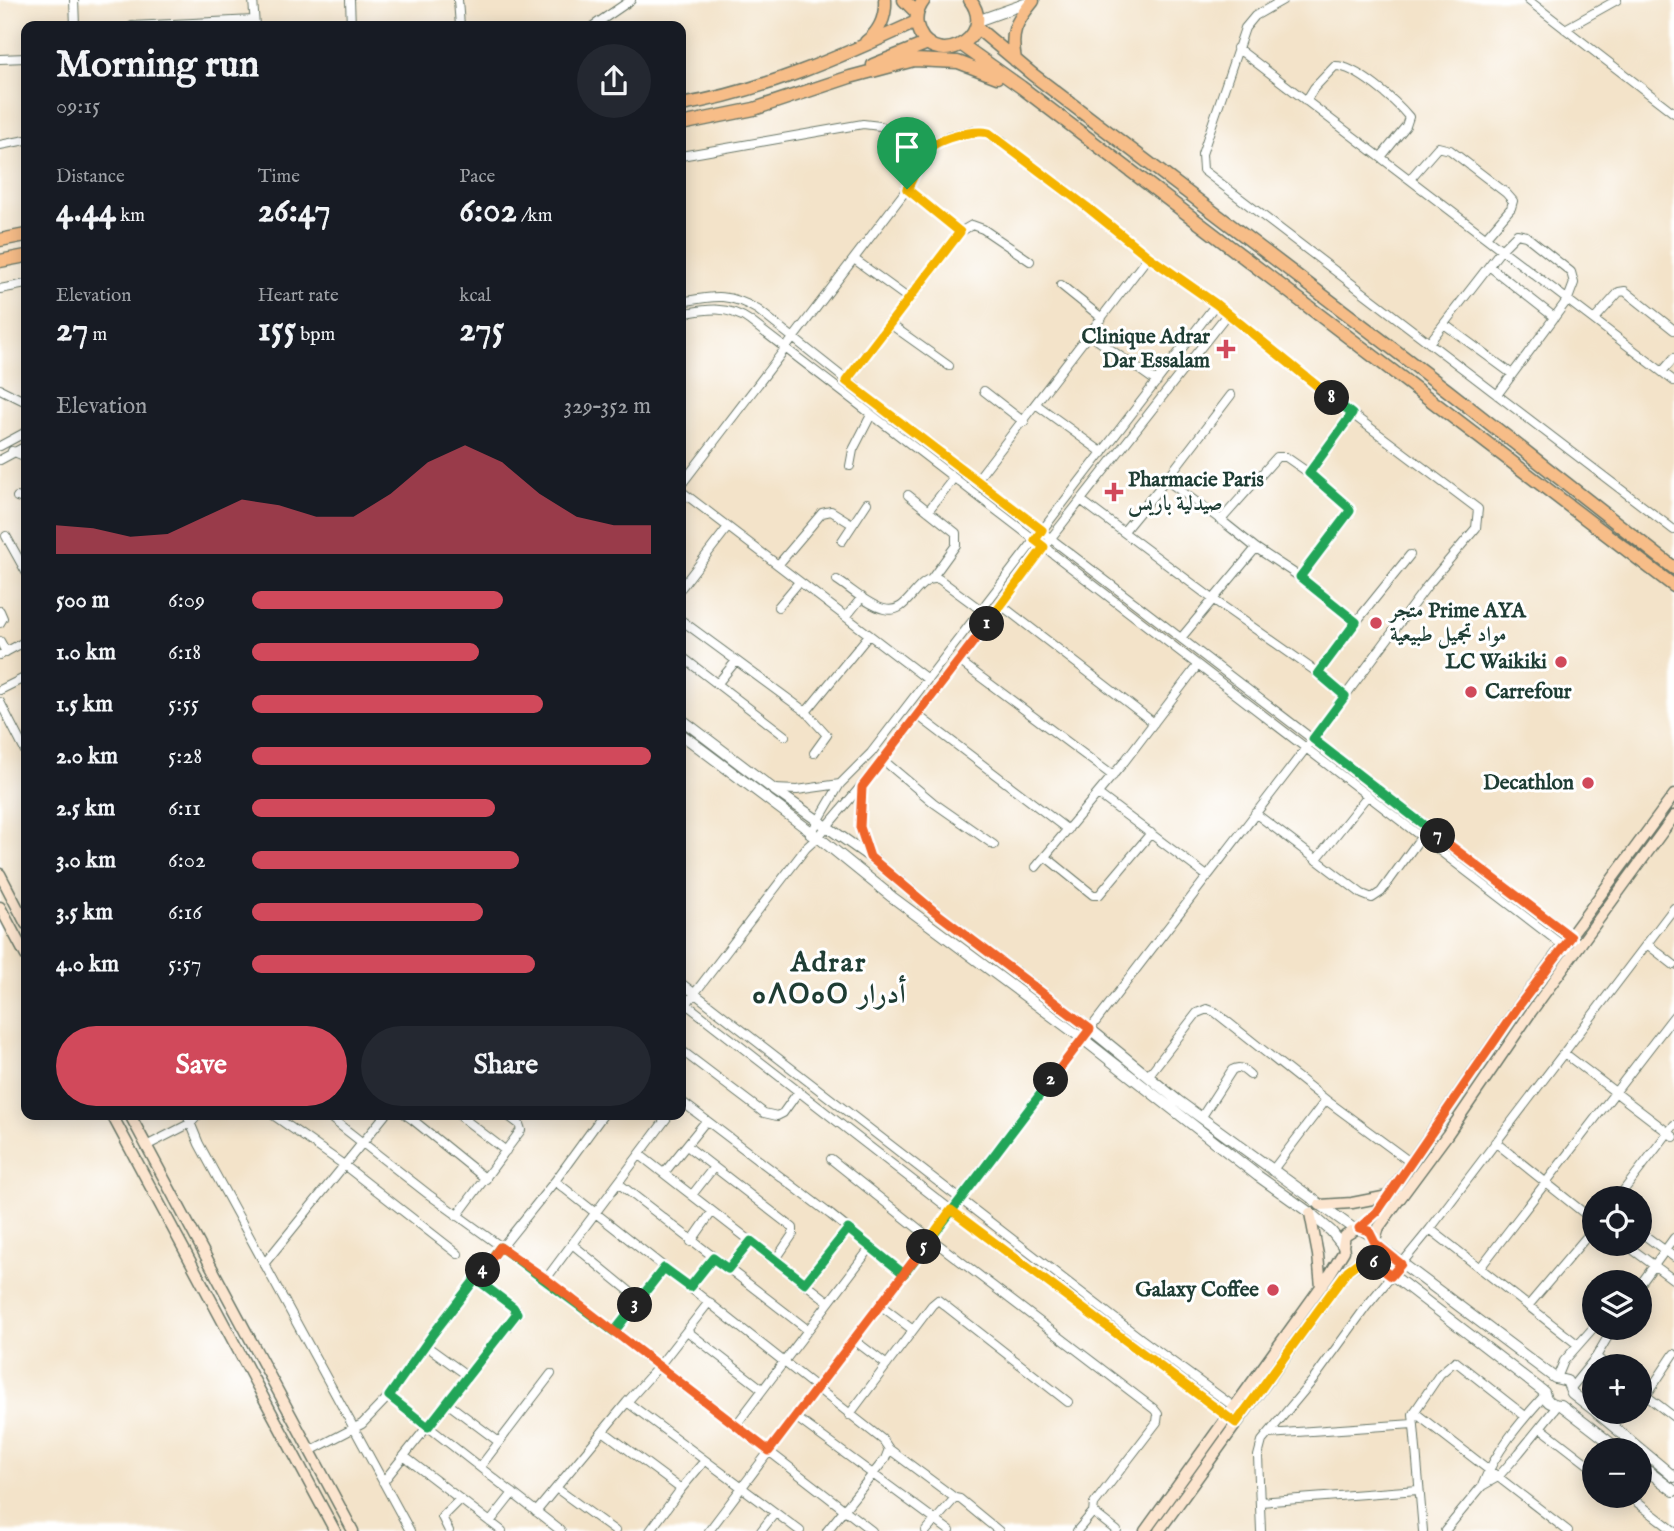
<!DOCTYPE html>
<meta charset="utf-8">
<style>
body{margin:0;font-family:"IM FELL English",Amiri,"Noto Sans Tifinagh",serif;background:#242831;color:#f1f3f6;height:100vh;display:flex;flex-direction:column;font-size:26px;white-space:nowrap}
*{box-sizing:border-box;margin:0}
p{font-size:23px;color:#9ea1a6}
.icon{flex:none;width:38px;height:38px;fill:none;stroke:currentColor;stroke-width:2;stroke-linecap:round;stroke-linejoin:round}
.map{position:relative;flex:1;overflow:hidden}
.drawer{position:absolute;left:21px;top:21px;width:665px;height:1099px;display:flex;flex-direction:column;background:#171b24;border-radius:14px;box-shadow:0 4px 18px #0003}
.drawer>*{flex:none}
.buttons{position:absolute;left:1582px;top:1186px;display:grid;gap:14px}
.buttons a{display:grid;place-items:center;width:70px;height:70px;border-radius:50%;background:#171b24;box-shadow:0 4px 18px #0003;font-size:35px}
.pin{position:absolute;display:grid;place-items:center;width:60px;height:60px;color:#fff;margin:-72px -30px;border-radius:50% 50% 50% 0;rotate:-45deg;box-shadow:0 0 7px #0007}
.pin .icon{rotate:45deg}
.km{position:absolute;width:35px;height:35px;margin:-18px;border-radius:50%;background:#222;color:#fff;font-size:19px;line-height:35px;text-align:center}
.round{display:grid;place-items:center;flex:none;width:74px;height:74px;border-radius:37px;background:#242831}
.summary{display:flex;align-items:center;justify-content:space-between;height:119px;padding:0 35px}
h1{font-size:38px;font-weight:700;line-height:52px}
.stats{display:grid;grid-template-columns:repeat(3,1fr);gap:10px;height:119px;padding:7px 35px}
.stats div{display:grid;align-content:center}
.stats b{font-size:35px;font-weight:700}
.stats small{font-size:19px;font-weight:400}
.stats p{font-size:19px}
.chart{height:196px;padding:14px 35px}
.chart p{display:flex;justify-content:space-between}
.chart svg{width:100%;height:126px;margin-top:7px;fill:#d1495b;opacity:.7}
.primary-button{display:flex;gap:14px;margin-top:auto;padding:14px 35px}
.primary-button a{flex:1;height:80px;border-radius:42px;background:#d1495b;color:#fff;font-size:28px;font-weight:700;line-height:80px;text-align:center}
.primary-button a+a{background:#242831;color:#f1f3f6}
ul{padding:0 35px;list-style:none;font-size:23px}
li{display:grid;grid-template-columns:112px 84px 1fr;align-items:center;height:52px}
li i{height:18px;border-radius:9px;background:#d1495b}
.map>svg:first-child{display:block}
</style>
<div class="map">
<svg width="1674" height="1531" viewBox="0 0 1674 1531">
<rect width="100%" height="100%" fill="#fff"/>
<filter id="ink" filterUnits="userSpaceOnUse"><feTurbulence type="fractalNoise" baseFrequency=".0143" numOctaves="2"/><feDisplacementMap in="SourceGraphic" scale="14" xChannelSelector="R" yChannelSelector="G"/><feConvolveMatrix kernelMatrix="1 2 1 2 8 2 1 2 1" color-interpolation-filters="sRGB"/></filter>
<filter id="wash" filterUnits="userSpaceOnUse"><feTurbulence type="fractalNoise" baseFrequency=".00686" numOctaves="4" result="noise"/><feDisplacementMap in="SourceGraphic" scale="28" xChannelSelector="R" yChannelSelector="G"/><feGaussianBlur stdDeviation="1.57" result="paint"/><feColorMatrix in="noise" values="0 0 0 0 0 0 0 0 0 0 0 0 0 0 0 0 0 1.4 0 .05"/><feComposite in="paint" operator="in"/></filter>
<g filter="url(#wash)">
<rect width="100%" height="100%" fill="#f3e3c9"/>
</g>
<g filter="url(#ink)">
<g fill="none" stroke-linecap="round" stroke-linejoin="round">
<g stroke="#697768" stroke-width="10">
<path id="minor" d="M 74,0 L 75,26
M 253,0 L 255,26
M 350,0 L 351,26
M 458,0 L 460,26
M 1283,0 L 1255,16 L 1245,28 L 1202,154 L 1203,170 L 1674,530
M 1528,0 L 1674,113
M 132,26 L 254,20
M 593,26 L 631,0
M 1565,29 L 1617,0
M 1237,48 L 1674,381
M 0,59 L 26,58
M 1306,101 L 1314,88 L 1335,66 C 1355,65 1396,101 1409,117 L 1406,126 L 1381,157
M 0,145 L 26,140
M 681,156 L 863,124 L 880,126 L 932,146
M 1410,179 L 1438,147 L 1450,150 L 1506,193 L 1513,201 L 1511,208 L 1486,237
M 907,189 L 960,232
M 854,259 L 909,299
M 1489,266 L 1554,317
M 1061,285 L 1102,318
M 0,289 L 26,284
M 681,302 C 714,296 728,292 758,310 L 908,429 L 1581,945
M 681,314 C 707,309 728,305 750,321 L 1574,954
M 1594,320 L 1619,292 L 1625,291 L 1674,330
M 890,324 L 949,366
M 1444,324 L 1512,374
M 1090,335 L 1157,382
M 1429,343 L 1502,249 L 1517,234 L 1526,236 L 1571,272 L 1574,283 L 1568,299 L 1497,395
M 1662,372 L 1674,358
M 846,381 L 960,232 L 972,225 L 983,229 L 1030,261
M 0,389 L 26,402
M 984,391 L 1024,422
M 1037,405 L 1103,453
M 0,446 L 26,432
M 12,451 L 26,457
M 0,460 L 26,446
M 850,466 L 853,450 L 871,415
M 1166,480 L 1231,395
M 976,481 L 1148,257
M 681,485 L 907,189 C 914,177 918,159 927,150 C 938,138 968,129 984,132 C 991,133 997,138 1002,142 L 1087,207 L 1148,257 L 1216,304 L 1352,414 L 1478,509 L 1476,528 L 1427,586 L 1313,739 L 951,1210 L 709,1531
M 681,491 L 927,679
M 908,495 L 956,533 L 956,545 L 932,578
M 17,497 L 26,500
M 1082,501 L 1214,600 L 1318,673 L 1345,696
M 928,511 L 953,479
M 1124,531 L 1166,480 L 1221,520
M 6,536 L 26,572
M 842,541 L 867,503
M 1256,548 L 1300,577 L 1349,514 L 1348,507 L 1309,473
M 778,565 L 822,513 L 831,511 L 852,524
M 1300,577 L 1356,622 L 1318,673
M 837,580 C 851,589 868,605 884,609 C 910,616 914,576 939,579 L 981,610
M 681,588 L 728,527
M 1001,605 L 1154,723
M 778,607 L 799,582
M 0,611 L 3,618 L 0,623
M 846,617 L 862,597
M 681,620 L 806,712 L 827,735 L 814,753
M 1356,622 L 1410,555
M 1181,638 L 1256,548 L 1221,520 L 1277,457 L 1286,457 L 1309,473 L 1352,414
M 0,641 L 6,652
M 0,655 L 26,641
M 681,656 L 785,736
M 958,660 L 1113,776
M 718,683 L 736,661
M 0,690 L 26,677
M 0,702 L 26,753
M 806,712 L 869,635
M 916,714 L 1068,830
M 883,760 L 934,803 L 994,845
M 774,789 L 797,790 L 840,784
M 861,789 L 860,827 L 870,857
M 1098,794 L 1207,876
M 1255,813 L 1362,894 L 1372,898 L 1381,892 L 1421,837
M 810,835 L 840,784 L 871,753 L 1216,304
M 1046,857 L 1093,895 L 1099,895 L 1151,833
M 1316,860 L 1368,795
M 1036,867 L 1124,762 L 1197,666
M 1647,944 L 1674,965
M 681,983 L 1140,1338 L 1237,1409
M 681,1000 L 951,1210 L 1236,1423
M 681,1011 L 806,848 L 818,837 L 883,760 L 1051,538 L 1228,313
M 681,1050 L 764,1113 L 777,1116 L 783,1113 L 798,1092
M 1564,1053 L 1674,1137
M 1148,1076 L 1197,1013 L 1207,1009 L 1215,1012 L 1326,1100 L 1410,1162
M 681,1101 L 831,1215 L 904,1274
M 187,1115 L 199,1144 L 410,1531
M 273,1115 L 344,1165 L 458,1254
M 327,1115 L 428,1194 L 546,1279 L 872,1531
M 406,1115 L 413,1120 L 418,1115
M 459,1115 L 506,1151
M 1201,1118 L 1232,1070 C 1240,1065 1244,1070 1250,1075
M 413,1120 L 486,1179
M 1495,1142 L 1594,1221
M 146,1146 L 191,1123 L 198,1115
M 687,1146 L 793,1228 L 793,1234 L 776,1259
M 640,1155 L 829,1302
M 831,1159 L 930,1238 L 1154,1409 L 1158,1414 L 1157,1422 L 1094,1504 L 1093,1512
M 1272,1171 L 1326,1100
M 664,1173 L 706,1121
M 555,1181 L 883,1440 L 889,1449 L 885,1459 L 827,1531
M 618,1183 L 808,1330
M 692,1195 L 714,1167
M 1617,1199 L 1674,1125
M 457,1216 L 521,1130 L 519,1124 L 507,1115
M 1430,1229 L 1577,1344
M 1640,1232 L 1674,1257
M 691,1242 L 712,1212
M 572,1244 L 669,1115
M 1625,1244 L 1674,1280
M 264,1264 L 385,1115
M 1480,1268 L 1674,1016
M 728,1269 L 751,1241
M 546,1279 L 572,1244 L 639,1299
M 805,1283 L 848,1229
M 1640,1285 L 1674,1238
M 690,1287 L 713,1258
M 709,1302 L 659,1366 L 627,1402 L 800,1531
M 880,1305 L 913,1330
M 1528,1306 L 1594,1228
M 687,1331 L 762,1389
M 614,1332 L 664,1268
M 854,1340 L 887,1365
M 425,1345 L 468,1376
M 1596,1357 L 1609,1367
M 1557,1378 L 1564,1361 L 1594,1327
M 1571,1388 L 1596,1357 L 1613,1328
M 1640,1391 L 1674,1417
M 389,1396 L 561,1531
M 1646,1396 L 1674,1354
M 447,1403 L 499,1442
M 1414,1412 L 1568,1531
M 849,1415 L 932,1305 L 938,1300 L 1068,1402
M 794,1416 L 950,1531
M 736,1425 L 871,1247
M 1541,1428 L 1594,1469
M 603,1431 L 681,1489 L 650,1531
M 1268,1434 L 1413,1424
M 889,1449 L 955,1498
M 310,1451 L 362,1424 L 389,1396 L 433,1333 L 555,1181 L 603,1115
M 405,1457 L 502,1531
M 480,1467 L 551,1374
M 383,1482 L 516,1316 L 517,1311 L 513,1307 L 476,1279
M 1482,1486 C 1495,1452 1520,1422 1545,1395
M 556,1488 L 615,1531
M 681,1489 L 701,1465
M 1629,1496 L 1674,1531
M 1260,1502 L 1418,1490
M 536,1512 L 627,1402
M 490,1522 L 513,1493
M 449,1531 L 442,1517 L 460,1499
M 761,1531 L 775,1513
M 926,1531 L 955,1498 L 960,1499 L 999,1531
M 1077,1531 L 1093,1512 L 1117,1531
M 1261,1531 L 1258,1456 L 1262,1441 L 1313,1380 L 1366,1307 L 1430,1229 L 1674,908
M 1423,1531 L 1413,1414 L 1440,1374 L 1455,1361 L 1525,1416
M 1445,1531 L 1482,1486 L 1498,1477 L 1519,1453 L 1558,1405"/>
</g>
<g stroke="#697768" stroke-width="12">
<path id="tertiary" d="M 977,21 L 1033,1
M 681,719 L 773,789 L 870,857 L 934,911 L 1090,1029 L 1177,1100 L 1354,1229
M 681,734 L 818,837 L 892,897 L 1083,1039 L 1258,1176 L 1310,1213 L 1331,1231 L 1343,1246
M 1375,1243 L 1555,1378 L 1567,1381 L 1572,1393 L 1594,1410
M 1364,1260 L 1378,1264 L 1544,1392 C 1545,1401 1551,1405 1561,1405 L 1621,1451
M 1596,1412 L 1674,1477
M 1640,1465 L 1674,1491"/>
</g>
<g stroke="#697768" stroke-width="13">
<path id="secondary" d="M 0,874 L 26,924
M 0,907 L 26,956
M 112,1115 L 335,1531
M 130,1115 L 353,1531
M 1320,1205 L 1352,1203 L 1388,1196
M 1310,1213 L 1318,1255 L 1321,1287
M 1375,1240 L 1379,1227 L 1447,1135 L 1531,1012 L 1674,816
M 1145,1531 L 1330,1274 L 1344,1251 L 1343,1246 L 1345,1236 L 1370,1221 L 1377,1212 L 1518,1007 L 1674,795
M 1159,1531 L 1347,1270 L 1373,1254 L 1375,1243 L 1372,1235 L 1359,1228"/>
</g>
<g stroke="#697768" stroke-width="15">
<path id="trunk" d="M 904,0 L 917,13
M 924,0 C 918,8 915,16 917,25 C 928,73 1000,40 970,0
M 976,27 L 1032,74 L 1447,390 L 1674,568
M 866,42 C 879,32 886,17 885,0
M 962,45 L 1021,87 L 1674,586
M 1015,60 C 1010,32 1015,23 1033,1
M 873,65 L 928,43
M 681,105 C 764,91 840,57 916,22
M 681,124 L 754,109 L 850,77 L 914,60 L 958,62 L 997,77
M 0,240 L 26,235
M 0,261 L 26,256"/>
</g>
<use href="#minor" stroke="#fff" stroke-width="8"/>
<use href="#tertiary" stroke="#fff" stroke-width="10"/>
<use href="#secondary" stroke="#fce5cf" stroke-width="10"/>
<use href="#trunk" stroke="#f7bd88" stroke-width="12"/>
</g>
</g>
<g fill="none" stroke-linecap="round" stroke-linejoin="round" filter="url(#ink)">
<g stroke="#fff" stroke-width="14">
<path id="split-1" d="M 907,189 L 960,232 L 846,381 L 1042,530 L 1035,540 L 1044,547 L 987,624"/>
</g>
<g stroke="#fff" stroke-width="14">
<path id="split-2" d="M 987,624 L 862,787 L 860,827 L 870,857 L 934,911 L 1090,1029 L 1051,1080"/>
</g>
<g stroke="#fff" stroke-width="14">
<path id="split-3" d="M 635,1305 L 664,1268 L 690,1287 L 713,1258 L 728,1269 L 751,1241 L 805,1283 L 848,1229 L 904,1274 L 1051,1080"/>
</g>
<g stroke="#fff" stroke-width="14">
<path id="split-4" d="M 483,1270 L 476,1279 L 513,1307 L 517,1313 L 428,1427 L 389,1396 L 433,1334 L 500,1247 L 614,1332 L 635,1305"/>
</g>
<g stroke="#fff" stroke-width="14">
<path id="split-5" d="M 483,1270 L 500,1247 L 546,1279 L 769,1451 L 924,1247"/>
</g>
<g stroke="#fff" stroke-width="14">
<path id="split-6" d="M 924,1247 L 951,1210 L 1236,1423 L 1348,1270 L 1360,1261 L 1374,1263"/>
</g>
<g stroke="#fff" stroke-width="14">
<path id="split-7" d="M 1374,1263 L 1391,1276 L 1401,1264 L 1375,1243 L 1369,1231 L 1359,1228 L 1377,1212 L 1518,1007 L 1571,937 L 1438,836"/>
</g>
<g stroke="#fff" stroke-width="14">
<path id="split-8" d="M 1332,398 L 1352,414 L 1309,473 L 1348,507 L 1350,511 L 1300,577 L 1356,622 L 1318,673 L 1345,696 L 1313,739 L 1438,836"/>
</g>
<g stroke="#fff" stroke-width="14">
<path id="split-9" d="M 907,189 C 914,177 918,163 925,153 C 934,139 974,129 989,133 L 1087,207 L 1149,257 L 1216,304 L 1332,398"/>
</g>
<use href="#split-1" stroke="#f5b400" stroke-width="9"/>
<use href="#split-2" stroke="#f0652b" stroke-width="9"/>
<use href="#split-3" stroke="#22a559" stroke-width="9"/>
<use href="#split-4" stroke="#22a559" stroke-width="9"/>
<use href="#split-5" stroke="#f0652b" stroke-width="9"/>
<use href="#split-6" stroke="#f5b400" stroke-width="9"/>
<use href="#split-7" stroke="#f0652b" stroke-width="9"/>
<use href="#split-8" stroke="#22a559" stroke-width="9"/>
<use href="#split-9" stroke="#f5b400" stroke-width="9"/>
</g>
<g fill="#d1495b" stroke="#fff" stroke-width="2.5">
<path d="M1222.5 338.5h7v7h7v7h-7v7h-7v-7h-7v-7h7z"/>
<path d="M1110.5 481.5h7v7h7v7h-7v7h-7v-7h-7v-7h7z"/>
<circle cx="1376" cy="623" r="7"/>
<circle cx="1561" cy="662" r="7"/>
<circle cx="1471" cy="692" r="7"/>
<circle cx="1588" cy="783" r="7"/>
<circle cx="1273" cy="1290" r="7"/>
</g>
<g text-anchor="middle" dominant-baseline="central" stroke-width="6" stroke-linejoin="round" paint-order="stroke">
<g font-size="21" font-weight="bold" fill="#1f3d34" stroke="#fff" text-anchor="end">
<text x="1210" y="337">Clinique Adrar<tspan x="1210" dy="24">Dar Essalam</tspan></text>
<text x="1128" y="480" text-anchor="start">Pharmacie Paris<tspan x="1128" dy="24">صيدلية باريس</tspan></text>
<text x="1390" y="611" text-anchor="start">متجر Prime AYA<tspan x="1390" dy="24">مواد تجميل طبيعية</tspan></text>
<text x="1547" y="662">LC Waikiki</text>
<text x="1485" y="692" text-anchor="start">Carrefour</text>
<text x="1574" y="783">Decathlon</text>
<text x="1259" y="1290">Galaxy Coffee</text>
</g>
<g font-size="28" font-weight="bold" letter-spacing="2" fill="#1f3d34" stroke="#fff">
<text x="829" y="963">Adrar<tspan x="829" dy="32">ⴰⴷⵔⴰⵔ أدرار</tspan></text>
</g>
</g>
</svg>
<div class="buttons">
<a><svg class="icon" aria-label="locate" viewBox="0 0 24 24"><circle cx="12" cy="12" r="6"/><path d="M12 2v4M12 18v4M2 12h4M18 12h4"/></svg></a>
<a><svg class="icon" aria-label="layers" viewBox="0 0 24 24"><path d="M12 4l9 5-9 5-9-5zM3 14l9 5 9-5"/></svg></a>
<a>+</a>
<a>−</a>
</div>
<div class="pin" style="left:907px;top:189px;background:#1e9e55"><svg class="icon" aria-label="arrive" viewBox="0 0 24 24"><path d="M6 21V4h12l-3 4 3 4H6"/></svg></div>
<b class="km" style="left:987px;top:624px">1</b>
<b class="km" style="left:1051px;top:1080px">2</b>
<b class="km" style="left:635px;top:1305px">3</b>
<b class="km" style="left:483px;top:1270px">4</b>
<b class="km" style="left:924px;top:1247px">5</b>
<b class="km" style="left:1374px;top:1263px">6</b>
<b class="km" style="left:1438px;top:836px">7</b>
<b class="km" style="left:1332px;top:398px">8</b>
<section class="drawer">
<div class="summary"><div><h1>Morning run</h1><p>09:15</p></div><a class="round"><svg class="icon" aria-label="share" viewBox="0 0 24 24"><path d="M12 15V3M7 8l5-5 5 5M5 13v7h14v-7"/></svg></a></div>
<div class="stats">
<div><p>Distance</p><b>4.44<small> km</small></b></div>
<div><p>Time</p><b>26:47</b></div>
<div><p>Pace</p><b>6:02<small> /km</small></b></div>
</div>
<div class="stats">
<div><p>Elevation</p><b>27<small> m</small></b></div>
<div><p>Heart rate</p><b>155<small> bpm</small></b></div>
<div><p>kcal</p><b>275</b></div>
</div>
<div class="chart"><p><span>Elevation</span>329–352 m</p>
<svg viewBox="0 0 160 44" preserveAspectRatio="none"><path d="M0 44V34L10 35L20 38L30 37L40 31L50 25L60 27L70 31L80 31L90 23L100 12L110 6L120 12L130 23L140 31L150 34L160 34V44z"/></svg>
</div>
<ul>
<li><b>500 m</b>6:09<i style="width:63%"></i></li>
<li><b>1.0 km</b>6:18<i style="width:57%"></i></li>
<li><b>1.5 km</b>5:55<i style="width:73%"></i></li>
<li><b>2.0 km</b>5:28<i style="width:100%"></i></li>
<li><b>2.5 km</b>6:11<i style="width:61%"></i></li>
<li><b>3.0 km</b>6:02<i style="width:67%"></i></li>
<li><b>3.5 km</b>6:16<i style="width:58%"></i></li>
<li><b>4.0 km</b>5:57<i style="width:71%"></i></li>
</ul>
<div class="primary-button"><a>Save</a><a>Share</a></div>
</section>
</div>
